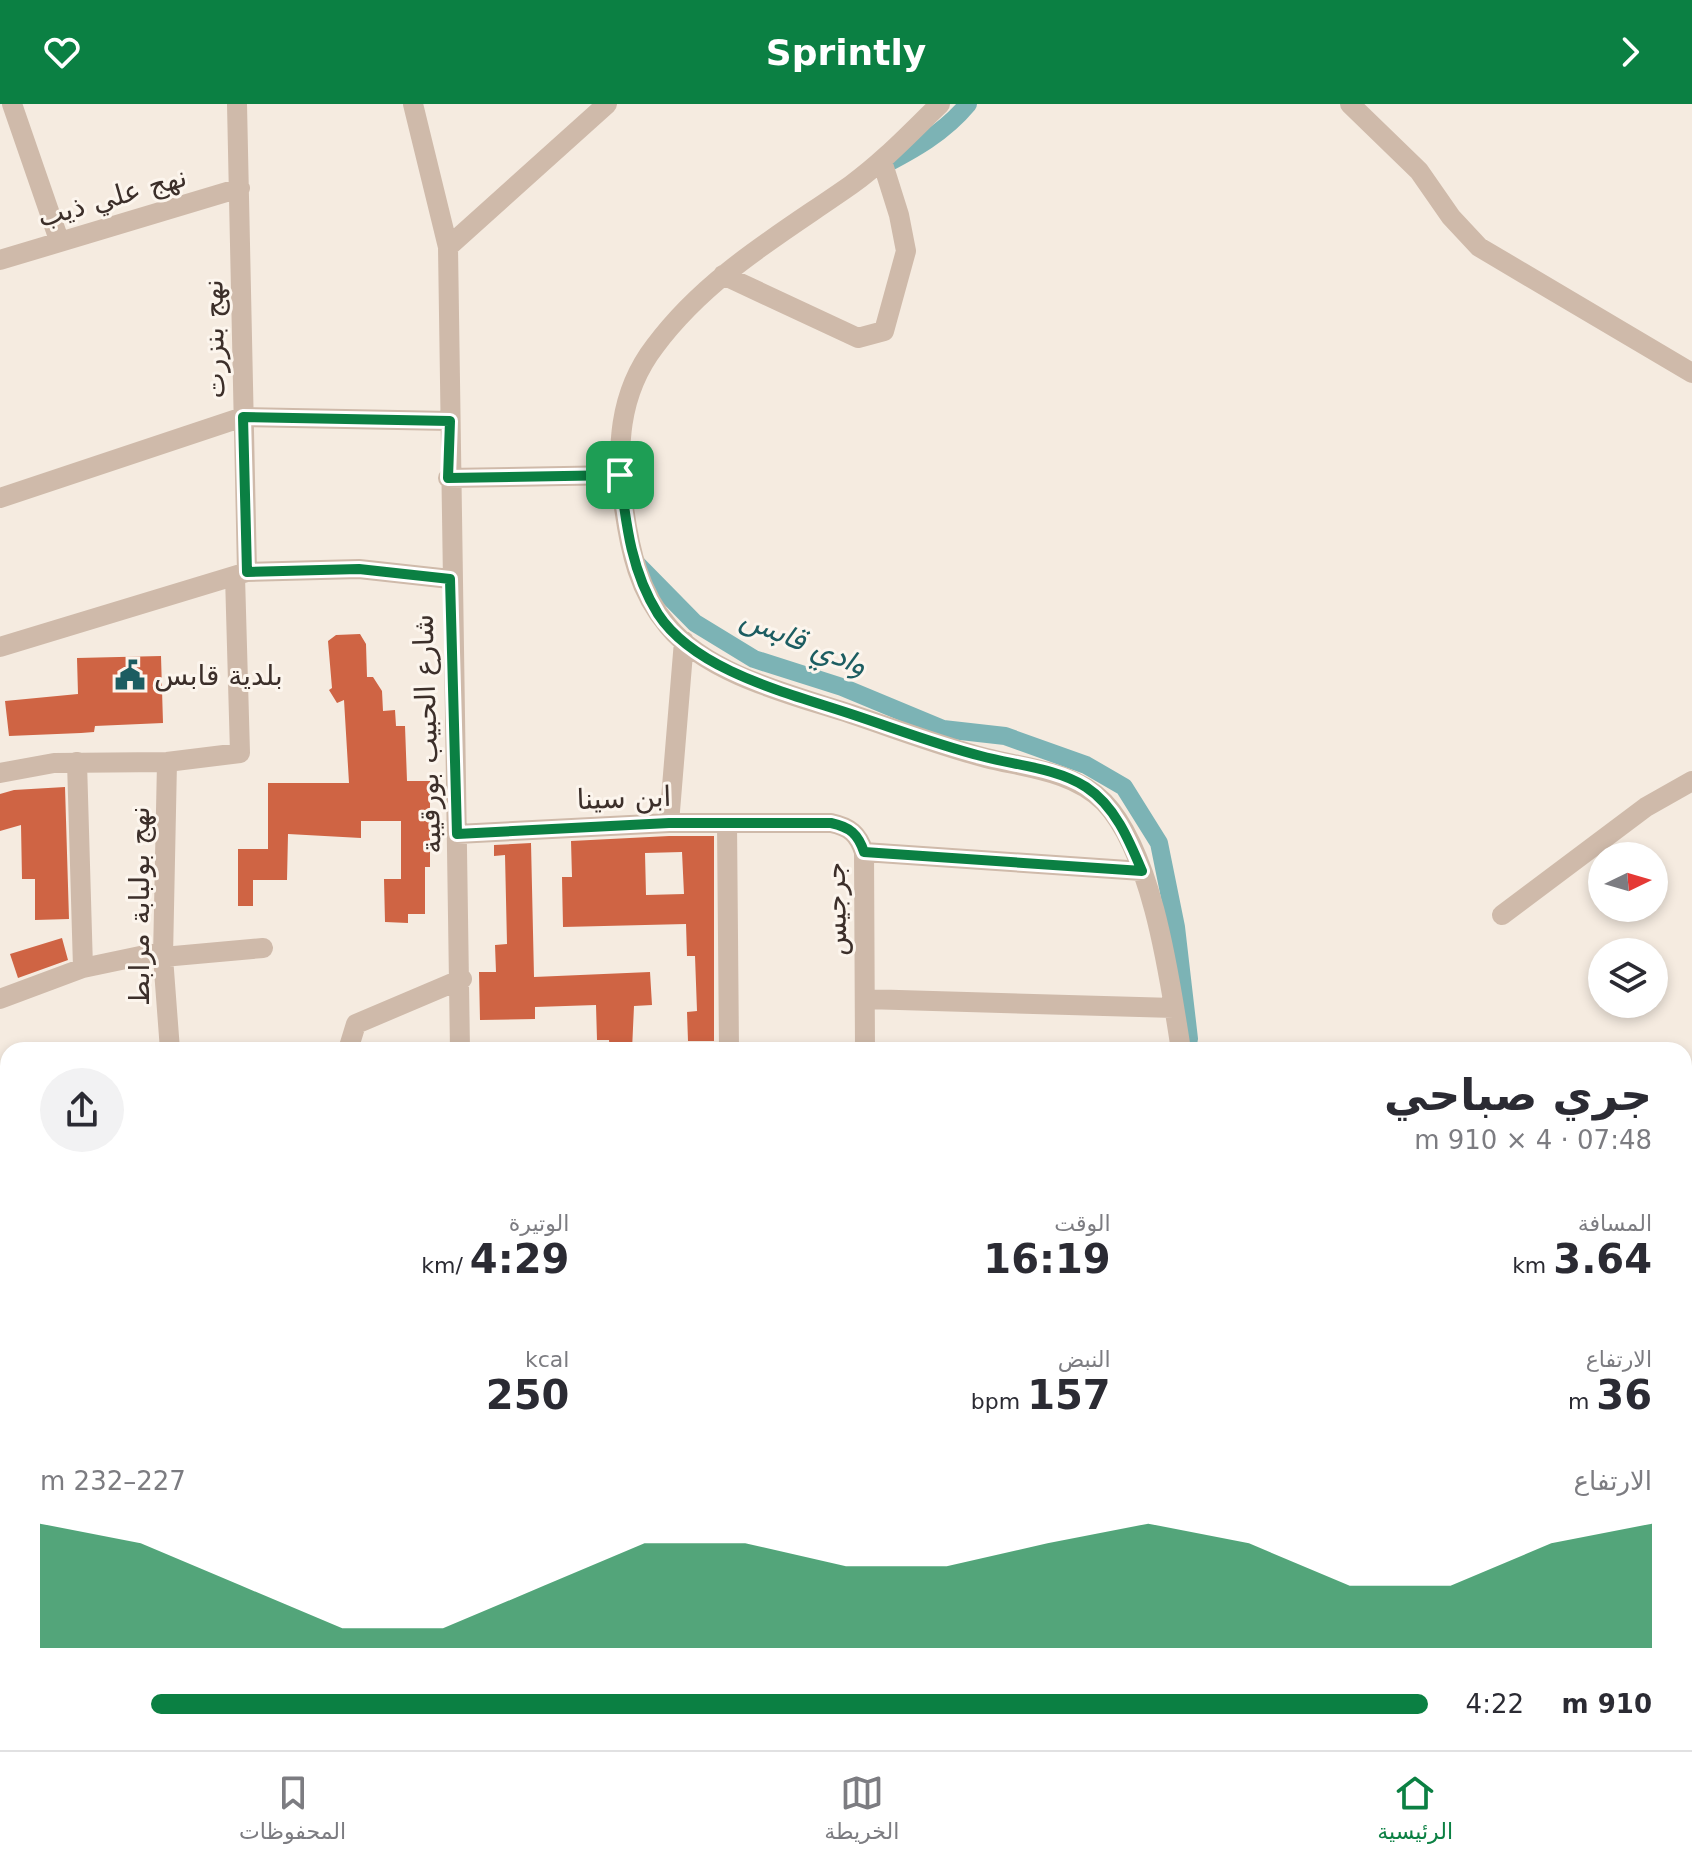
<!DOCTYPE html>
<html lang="ar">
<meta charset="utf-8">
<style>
body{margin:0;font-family:"DejaVu Sans",Vazirmatn,sans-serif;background:#f2f2f3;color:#2b2b33;direction:rtl;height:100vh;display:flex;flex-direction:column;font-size:30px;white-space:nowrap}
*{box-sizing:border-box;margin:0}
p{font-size:26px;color:#7c7c81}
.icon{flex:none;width:44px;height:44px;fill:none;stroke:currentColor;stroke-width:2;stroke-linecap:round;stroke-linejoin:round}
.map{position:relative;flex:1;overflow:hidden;direction:ltr}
.side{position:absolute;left:0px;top:938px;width:1692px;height:708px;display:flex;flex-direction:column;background:#fff;border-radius:24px 24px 0 0;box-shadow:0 4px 12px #0003;direction:rtl}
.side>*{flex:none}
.needle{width:52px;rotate:85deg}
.controls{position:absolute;left:1588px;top:738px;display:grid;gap:16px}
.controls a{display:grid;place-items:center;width:80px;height:80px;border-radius:50%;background:#fff;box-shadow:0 4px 12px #0003;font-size:40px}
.pin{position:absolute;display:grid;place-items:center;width:68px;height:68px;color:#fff;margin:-34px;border-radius:16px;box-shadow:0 4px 12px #0006}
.round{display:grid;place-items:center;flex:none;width:84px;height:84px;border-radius:42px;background:#f2f2f3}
.overview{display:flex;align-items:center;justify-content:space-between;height:136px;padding:0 40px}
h1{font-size:44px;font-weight:800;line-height:60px}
.stats{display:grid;grid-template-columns:repeat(3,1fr);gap:12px;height:136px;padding:8px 40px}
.stats div{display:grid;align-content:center}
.stats b{font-size:40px;font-weight:800}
.stats small{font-size:22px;font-weight:400}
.stats p{font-size:22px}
.chart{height:224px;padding:16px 40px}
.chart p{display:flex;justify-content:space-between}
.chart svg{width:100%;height:144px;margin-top:8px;fill:#0b8043;opacity:.7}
ul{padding:0 40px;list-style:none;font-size:26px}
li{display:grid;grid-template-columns:128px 96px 1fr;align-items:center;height:60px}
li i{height:20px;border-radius:10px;background:#0b8043}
header{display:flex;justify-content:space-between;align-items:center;height:104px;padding:0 40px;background:#0b8043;color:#fff;font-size:36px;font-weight:800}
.tabs{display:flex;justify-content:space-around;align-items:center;height:112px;border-top:2px solid #e1e1e2;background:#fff;font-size:22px;color:#7c7c81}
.tabs a{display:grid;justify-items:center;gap:4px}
.tabs .on{color:#0b8043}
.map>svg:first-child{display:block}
</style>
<header><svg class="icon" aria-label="forward" viewBox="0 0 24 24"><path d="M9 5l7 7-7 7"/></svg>Sprintly<svg class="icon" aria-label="heart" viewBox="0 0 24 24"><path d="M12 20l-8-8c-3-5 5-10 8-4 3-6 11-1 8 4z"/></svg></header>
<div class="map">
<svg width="1692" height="1646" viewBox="0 0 1692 1646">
<rect width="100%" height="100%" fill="#f5ebe0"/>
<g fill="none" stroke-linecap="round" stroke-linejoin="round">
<path stroke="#7cb3b5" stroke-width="18" d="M 880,63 C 913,46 944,29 968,0
M 637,460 L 695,519 L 754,555 L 842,583 L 943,625 L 1005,632 L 1086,661 L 1124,683 L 1159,739 L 1176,823 L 1189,935
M 1112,1646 L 1113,1638"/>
</g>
<path fill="#cf6444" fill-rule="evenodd" d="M 360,530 L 366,540 L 367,573 L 373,573 L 382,587 L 383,607 L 395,606 L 396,622 L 405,622 L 407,677 L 430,677 L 430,763 L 425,763 L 425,810 L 408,810 L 408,819 L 385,818 L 384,775 L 401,775 L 401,717 L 361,717 L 361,734 L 288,730 L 287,776 L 253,776 L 253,802 L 238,802 L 238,745 L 268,745 L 268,679 L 349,679 L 344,596 L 337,599 L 329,586 L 332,584 L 328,537 L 336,531 Z
M 161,552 L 163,619 L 95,622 L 94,628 L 81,629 L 9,632 L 5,597 L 78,590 L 77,554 Z
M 65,683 L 69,815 L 35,816 L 35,775 L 22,775 L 21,721 L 0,727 L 0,690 L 14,686 Z
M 669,732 L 714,732 L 714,937 L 688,937 L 687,908 L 697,907 L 695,852 L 687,852 L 686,820 L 563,823 L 562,773 L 572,773 L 571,737 ZM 682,748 L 684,790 L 646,791 L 645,749 Z
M 531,739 L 534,873 L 650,868 L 652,901 L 634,902 L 632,946 L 610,946 L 609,936 L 597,936 L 596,901 L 535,903 L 535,915 L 480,916 L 479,868 L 496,868 L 495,841 L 507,840 L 505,751 L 494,752 L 494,741 Z
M 62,834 L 68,856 L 18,874 L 10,850 Z"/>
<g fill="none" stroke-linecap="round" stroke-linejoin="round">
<path stroke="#cfbaaa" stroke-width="20" d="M 12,0 L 59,136
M 237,0 L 247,468
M 413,0 L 448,143 L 460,946
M 940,0 C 911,28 884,57 851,81 C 781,130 707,172 655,242 C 618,290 616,346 624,404 C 630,447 639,488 668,522 C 708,571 793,591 851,610 C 896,625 940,642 986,654 C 1026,664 1073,667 1104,698 C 1153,749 1170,877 1181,946
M 1350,0 L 1419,67 L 1451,113 L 1479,143 L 1692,269
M 448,143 L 607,0
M 0,156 L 240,84
M 723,171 L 858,234 L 884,227 L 906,147 L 899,111 L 882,57
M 448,374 L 620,371
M 0,394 L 243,313 L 450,317
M 0,543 L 247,468 L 359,465 L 450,475
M 77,658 L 83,864
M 167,658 L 163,853 L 170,946
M 0,669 L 54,659 L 167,658 L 240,649 L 235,472
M 669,719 L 684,537
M 727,719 L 729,946
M 457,730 L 669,719 L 831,719 C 850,723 858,730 864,748 L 865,946
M 864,748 L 1142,767
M 1502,811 L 1646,703 L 1692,677
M 163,853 L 263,844
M 0,895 L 83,864 L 164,847
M 865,895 L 1174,904
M 348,946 L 356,920 L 462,875
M 0,1026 L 8,1023
M 1684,1142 L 1692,1133
M 1684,1164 L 1692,1168
M 0,1208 L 8,1234
M 0,1334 L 8,1332
M 0,1528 L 8,1526
M 1684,1589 L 1692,1587
M 137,1638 L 140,1646
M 259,1638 L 259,1646
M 347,1638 L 347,1646
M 469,1638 L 470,1646
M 556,1638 L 556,1646
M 646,1638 L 646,1646
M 732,1638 L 732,1646
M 1317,1638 L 1322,1646
M 864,1646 L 864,1638
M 1100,1646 L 1103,1638
M 1193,1646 L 1200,1638
M 1490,1646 L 1518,1638"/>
</g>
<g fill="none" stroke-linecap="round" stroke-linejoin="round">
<g stroke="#fff" stroke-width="16">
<path id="route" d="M 243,313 L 450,317 L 448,374 L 620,371 C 626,420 631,467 658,510 C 696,568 792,590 854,611 C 896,625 938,641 981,652 C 1014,661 1057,664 1086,683 C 1115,702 1129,736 1142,767 L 864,748 C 858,730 850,723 831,719 L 669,719 L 457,730 L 450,475 L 359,465 L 247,468 Z"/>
</g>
<use href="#route" stroke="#0b8043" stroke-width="10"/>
</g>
<defs>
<g id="civic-bare" transform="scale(2.4)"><path d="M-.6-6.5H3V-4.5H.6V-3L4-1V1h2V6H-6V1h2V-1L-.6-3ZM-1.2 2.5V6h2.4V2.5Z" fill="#1c5d61" stroke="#fcf5ed" stroke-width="2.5" paint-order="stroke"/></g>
</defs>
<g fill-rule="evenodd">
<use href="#civic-bare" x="130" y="571"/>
</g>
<g text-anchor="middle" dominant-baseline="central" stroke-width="6" stroke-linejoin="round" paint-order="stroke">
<g font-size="28" fill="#3c2f2a" stroke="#fcf5ed">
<text transform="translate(112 93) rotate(-16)">نهج علي ذيب</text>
<text transform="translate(214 235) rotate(-91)">نهج بنزرت</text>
<text transform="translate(427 630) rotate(-92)">شارع الحبيب بورقيبة</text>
<text transform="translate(624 694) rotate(-2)">ابن سينا</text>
<text transform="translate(139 802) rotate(-90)">نهج بولبابة مرابط</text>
<text transform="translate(836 805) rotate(-91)">جرجيس</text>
</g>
<g font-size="28" fill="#3c2f2a" stroke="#fcf5ed" text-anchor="start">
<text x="154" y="571">بلدية قابس</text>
</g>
<g font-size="30" font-style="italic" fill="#1c5d61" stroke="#fcf5ed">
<text transform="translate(804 537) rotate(22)">وادي قابس</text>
</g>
</g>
</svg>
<div class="controls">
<a><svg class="needle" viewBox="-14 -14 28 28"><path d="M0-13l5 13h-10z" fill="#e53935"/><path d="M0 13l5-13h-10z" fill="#7c7c81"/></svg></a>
<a><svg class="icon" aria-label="layers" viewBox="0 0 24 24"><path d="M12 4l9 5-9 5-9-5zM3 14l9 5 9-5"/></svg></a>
</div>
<div class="pin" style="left:620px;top:371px;background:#1e9e55"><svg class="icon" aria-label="arrive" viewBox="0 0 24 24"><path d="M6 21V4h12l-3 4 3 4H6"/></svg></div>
<section class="side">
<div class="overview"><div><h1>جري صباحي</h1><p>07:48 · 4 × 910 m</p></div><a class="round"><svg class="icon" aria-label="share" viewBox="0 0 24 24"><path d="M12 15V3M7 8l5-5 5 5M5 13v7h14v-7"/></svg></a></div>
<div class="stats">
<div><p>المسافة</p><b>3.64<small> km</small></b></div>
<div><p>الوقت</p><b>16:19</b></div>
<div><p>الوتيرة</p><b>4:29<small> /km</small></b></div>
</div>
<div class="stats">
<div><p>الارتفاع</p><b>36<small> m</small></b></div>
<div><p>النبض</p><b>157<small> bpm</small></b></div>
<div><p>kcal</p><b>250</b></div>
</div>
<div class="chart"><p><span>الارتفاع</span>227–232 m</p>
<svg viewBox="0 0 160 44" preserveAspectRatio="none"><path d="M0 44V6L10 12L20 25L30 38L40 38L50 25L60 12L70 12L80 19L90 19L100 12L110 6L120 12L130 25L140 25L150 12L160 6V44z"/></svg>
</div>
<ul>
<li><b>910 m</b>4:22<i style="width:92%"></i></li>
</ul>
</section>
</div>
<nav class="tabs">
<a class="on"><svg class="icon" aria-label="home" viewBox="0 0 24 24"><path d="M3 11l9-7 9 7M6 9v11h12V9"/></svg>الرئيسية</a>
<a><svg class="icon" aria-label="map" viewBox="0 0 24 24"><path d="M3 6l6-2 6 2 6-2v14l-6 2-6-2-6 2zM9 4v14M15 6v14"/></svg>الخريطة</a>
<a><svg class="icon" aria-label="saved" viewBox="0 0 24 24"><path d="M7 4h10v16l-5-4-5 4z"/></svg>المحفوظات</a>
</nav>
